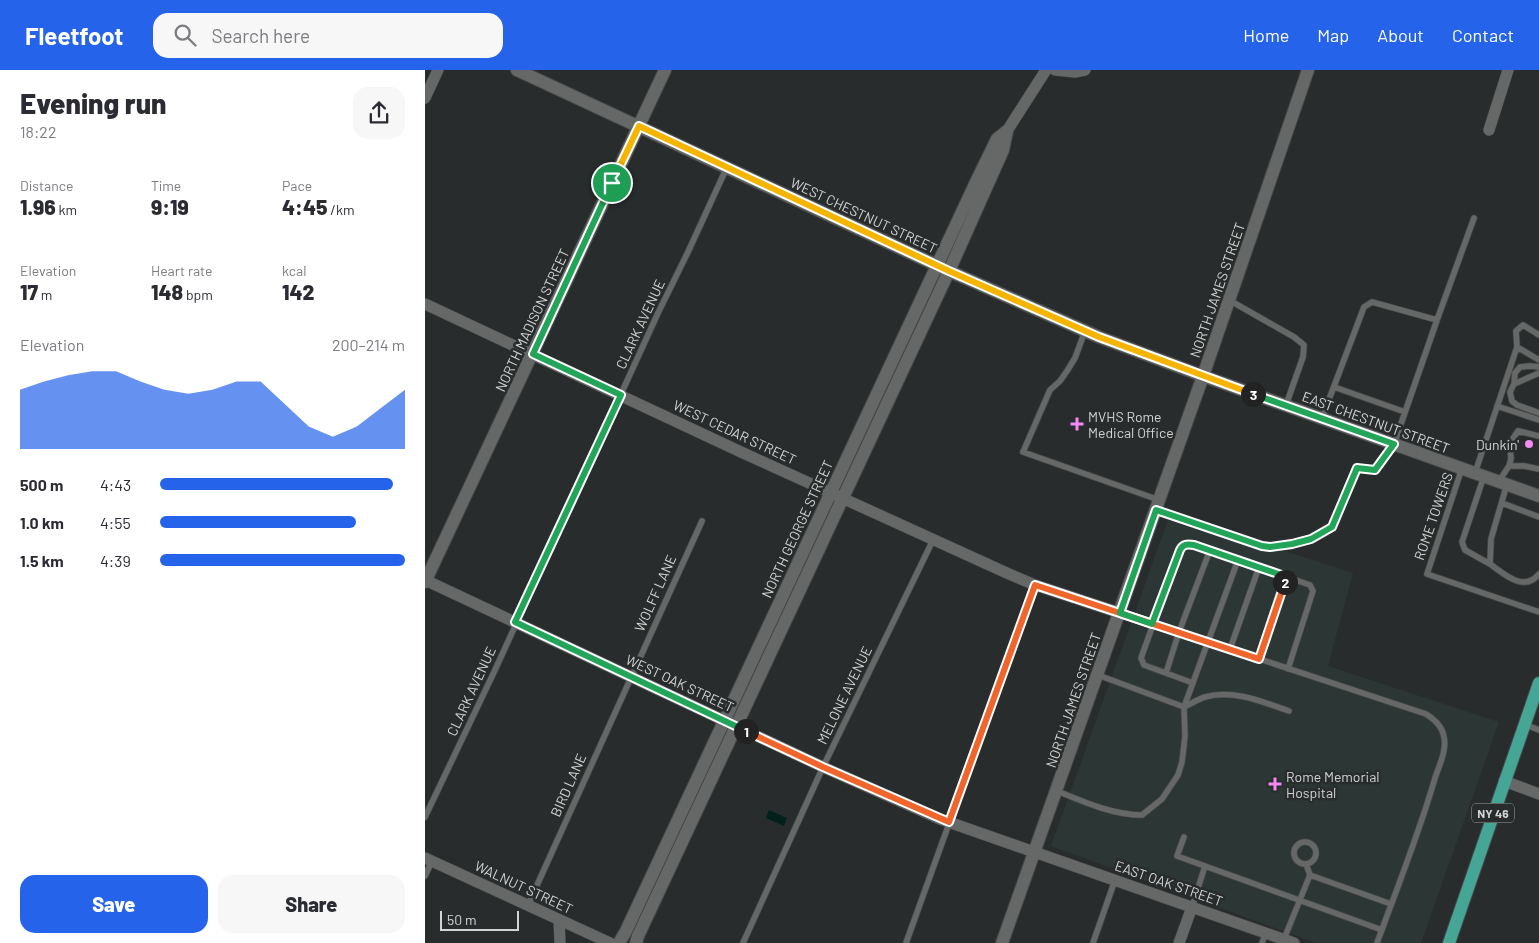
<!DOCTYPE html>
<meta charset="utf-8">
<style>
body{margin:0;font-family:Barlow,sans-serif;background:#f7f7f7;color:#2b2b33;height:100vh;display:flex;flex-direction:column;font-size:19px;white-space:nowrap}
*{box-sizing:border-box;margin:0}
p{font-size:16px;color:#7c7c81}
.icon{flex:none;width:28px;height:28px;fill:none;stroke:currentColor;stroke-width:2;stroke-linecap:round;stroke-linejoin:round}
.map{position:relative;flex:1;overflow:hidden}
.drawer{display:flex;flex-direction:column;background:#fff;width:425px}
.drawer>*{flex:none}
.scale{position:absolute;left:15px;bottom:12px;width:79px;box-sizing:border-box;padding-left:5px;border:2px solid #d2d4d3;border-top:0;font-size:14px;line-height:18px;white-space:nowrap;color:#d2d4d3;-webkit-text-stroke:4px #292c2c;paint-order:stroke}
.pin{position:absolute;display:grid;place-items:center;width:42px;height:42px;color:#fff;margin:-21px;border:2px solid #fff;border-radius:50%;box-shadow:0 1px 5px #0007}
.km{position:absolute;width:25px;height:25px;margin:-12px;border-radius:50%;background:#222;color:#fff;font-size:14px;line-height:25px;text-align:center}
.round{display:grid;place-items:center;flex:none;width:52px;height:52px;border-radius:15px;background:#f7f7f7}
.summary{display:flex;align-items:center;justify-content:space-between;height:85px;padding:0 20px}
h1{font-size:28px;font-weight:800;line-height:38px}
.stats{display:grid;grid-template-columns:repeat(3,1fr);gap:8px;height:85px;padding:5px 20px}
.stats div{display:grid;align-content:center}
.stats b{font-size:21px;font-weight:800}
.stats small{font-size:14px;font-weight:400}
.stats p{font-size:14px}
.chart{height:140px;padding:10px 20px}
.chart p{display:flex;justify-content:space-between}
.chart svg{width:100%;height:90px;margin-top:5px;fill:#2563eb;opacity:.7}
.button{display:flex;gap:10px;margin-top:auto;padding:10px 20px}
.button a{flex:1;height:58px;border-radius:15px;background:#2563eb;color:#fff;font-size:20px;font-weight:800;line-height:58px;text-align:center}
.button a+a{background:#f7f7f7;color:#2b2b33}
ul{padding:0 20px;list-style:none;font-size:16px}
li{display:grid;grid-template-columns:80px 60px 1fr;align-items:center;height:38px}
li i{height:12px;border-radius:6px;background:#2563eb}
header{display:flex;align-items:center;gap:30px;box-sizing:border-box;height:70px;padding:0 25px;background:#2563eb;color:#fff}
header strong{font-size:24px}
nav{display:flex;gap:28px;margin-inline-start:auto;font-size:18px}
.search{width:350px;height:45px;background:#f7f7f7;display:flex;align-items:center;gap:12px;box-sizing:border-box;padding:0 18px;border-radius:15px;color:#7c7c81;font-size:19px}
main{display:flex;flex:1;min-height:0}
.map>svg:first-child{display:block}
</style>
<header>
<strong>Fleetfoot</strong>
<div class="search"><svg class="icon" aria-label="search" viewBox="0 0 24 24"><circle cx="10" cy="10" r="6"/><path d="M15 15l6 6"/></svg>Search here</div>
<nav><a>Home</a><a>Map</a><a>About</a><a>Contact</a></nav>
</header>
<main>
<section class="drawer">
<div class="summary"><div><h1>Evening run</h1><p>18:22</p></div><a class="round"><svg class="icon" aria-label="share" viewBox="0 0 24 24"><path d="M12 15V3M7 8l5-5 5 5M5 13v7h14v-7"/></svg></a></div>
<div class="stats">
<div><p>Distance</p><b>1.96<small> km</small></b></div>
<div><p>Time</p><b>9:19</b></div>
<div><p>Pace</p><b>4:45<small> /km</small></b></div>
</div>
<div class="stats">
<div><p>Elevation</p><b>17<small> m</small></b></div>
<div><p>Heart rate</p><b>148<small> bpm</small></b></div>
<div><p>kcal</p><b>142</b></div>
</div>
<div class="chart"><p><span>Elevation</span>200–214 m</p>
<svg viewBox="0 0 160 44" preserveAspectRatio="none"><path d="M0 44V15L10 11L20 8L30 6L40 6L50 11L60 15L70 17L80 15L90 11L100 11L110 22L120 33L130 38L140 33L150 24L160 15V44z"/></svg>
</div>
<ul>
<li><b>500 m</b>4:43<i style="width:95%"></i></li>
<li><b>1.0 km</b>4:55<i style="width:80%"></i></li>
<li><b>1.5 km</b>4:39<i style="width:100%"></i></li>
</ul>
<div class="button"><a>Save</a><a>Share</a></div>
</section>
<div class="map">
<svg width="1114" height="873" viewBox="0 0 1114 873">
<rect width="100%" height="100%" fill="#292c2c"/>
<path fill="#2c3634" d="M 743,450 L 835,479 L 846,482 L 860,481 L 928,503 L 903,596 L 1074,652 L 996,873 L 891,873 L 626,776 Z"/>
<path fill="#01221b" d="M 344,740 L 362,748 L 359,756 L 341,748 Z"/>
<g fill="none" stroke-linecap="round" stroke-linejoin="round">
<g stroke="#444746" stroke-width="7">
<path id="service" d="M 804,230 L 869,267 L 879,275 L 878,287 L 861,335
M 1012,250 L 1049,148
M 660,261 L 650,288 L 642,301 L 635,311 L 625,320 L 598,382 L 734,430
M 1092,277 L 1114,290
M 1114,303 L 1089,314 L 1085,322 L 1087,331 L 1092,335 L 1114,343
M 1089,314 L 1090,303 L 1095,297 L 1105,296 L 1114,297
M 909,317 L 980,342
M 1072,336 L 1114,350
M 1084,396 L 1086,389 L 1085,373 L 1093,361 L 1114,366
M 1037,398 L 1002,504 L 1114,542
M 1050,403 L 1092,277 L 1091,261 L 1098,255 L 1114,265
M 1059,406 L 1037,472 L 1040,480 L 1065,494
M 1074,411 L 1084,396 L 1099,396 L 1114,399
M 1082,414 L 1066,469 L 1065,494 C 1079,504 1099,523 1114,504
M 1077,433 L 1114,447
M 731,440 L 837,476 L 845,477 L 867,474 L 886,469 L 907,457 L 932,398 L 950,400 L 969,374 L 1012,250 L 947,232 L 939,237 L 897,348
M 695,543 L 1001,644 C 1010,650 1017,656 1019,667 C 1022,680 1014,696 1010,708 C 994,764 972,818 952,873
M 805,579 L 834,497
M 834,589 L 862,507
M 741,603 L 754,562 L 785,480
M 673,605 L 759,637 C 766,634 773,629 780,627 C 808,619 838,632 864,641
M 768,613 L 719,595 L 716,588 L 755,480 C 759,474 762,474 769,475 L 885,515 L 888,521 L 863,599
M 1099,654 L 1114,660
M 632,721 C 659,732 688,745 717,745 L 737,729 L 753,705 L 757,692 L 760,666 L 759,637 L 813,490
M 0,747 L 70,600 L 233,243 L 263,182 L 302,97
M 759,767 L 752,786 L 957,860
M869 783a11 11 0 1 1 22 0a11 11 0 1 1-22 0Z
M 885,805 L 966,834
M 0,806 L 7,791
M 103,835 L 277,451
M 767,837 L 780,796
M 859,869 L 885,805 L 881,794
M 318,873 L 398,697 L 508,470
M 481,873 L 610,515
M 668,873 L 690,810
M 837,873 L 841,862"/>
</g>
<g stroke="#444746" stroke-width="12">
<path id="minor" d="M 630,0 L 650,2 L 660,0
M 0,28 L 13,0
M 1064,60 L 1083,0
M 582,61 L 621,0
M 0,234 L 316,382 L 584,504 L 610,515 L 695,543
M 0,510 L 398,697 L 515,749 L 869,873
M 1079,711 L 1114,724
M 0,788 L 185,873
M 134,850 L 135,873
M 754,873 L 767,837"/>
</g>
<g stroke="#444746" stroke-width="14">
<path id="tertiary" d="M 92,0 L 524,201 L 674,267 L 778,306 L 1114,426
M 0,512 L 240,0
M 194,873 L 201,861 L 551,112 L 572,69 L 582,61
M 211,873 L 213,866 L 524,201 L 578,80 L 582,61
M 577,873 L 778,306 L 883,0"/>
</g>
<g stroke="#444746" stroke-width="14">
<path id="primary" d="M 1024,873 L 1114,613"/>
</g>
<use href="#service" stroke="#656867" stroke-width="5.5"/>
<use href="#minor" stroke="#656867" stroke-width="11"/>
<use href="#tertiary" stroke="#656867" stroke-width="12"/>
<use href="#primary" stroke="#45a695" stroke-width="12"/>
</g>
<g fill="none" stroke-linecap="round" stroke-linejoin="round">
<g stroke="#fff" stroke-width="10">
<path id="split-1" d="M 187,113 L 108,284 L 196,325 L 90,552 L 321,661"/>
</g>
<g stroke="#fff" stroke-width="10">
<path id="split-2" d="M 321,661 L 398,697 L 524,752 L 610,515 L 834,589 L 860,512"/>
</g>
<g stroke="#fff" stroke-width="10">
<path id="split-3" d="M 828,324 L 969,374 L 950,400 L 932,398 L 907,457 L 886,469 L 867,474 L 845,477 L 837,476 L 731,440 L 695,543 L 727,554 L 755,480 C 758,474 762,474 769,475 L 862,507 L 860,512"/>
</g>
<g stroke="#fff" stroke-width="10">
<path id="split-4" d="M 187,113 L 214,56 L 524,201 L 674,267 L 828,324"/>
</g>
<use href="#split-1" stroke="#22a559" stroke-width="6"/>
<use href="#split-2" stroke="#f0652b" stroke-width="6"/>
<use href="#split-3" stroke="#22a559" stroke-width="6"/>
<use href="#split-4" stroke="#f5b400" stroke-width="6"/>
</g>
<g fill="#f28af3" stroke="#292c2c" stroke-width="2">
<path d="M649.5 346.5h5v5h5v5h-5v5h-5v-5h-5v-5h5z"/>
<circle cx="1104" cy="374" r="5"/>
<path d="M847.5 706.5h5v5h5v5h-5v5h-5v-5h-5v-5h5z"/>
</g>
<g text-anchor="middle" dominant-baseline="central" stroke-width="5" stroke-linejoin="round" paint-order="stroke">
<rect fill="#292c2c" stroke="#9fa2a1" stroke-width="1" x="1047" y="733.5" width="42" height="19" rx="4"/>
<g font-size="12" font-weight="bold" fill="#d2d4d3">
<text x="1068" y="743">NY 46</text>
</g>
<g font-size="14" fill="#d2d4d3" stroke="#292c2c">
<text transform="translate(439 145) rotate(25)">WEST CHESTNUT STREET</text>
<text transform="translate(792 220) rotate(-71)">NORTH JAMES STREET</text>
<text transform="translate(107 250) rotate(-65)">NORTH MADISON STREET</text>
<text transform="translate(215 254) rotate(-65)">CLARK AVENUE</text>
<text transform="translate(951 352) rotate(20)">EAST CHESTNUT STREET</text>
<text transform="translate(310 362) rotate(25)">WEST CEDAR STREET</text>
<text transform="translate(1008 446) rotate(-71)">ROME TOWERS</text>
<text transform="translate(372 459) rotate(-65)">NORTH GEORGE STREET</text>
<text transform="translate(230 523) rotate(-66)">WOLFF LANE</text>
<text transform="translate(255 613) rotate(25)">WEST OAK STREET</text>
<text transform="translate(46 621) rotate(-65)">CLARK AVENUE</text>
<text transform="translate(419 625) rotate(-64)">MELONE AVENUE</text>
<text transform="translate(648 630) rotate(-71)">NORTH JAMES STREET</text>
<text transform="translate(143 715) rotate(-66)">BIRD LANE</text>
<text transform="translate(744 813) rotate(19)">EAST OAK STREET</text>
<text transform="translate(99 817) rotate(25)">WALNUT STREET</text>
</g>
<g font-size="14" fill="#d2d4d3" stroke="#292c2c" text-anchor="start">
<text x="663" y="346">MVHS Rome<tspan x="663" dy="16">Medical Office</tspan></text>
<text x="1094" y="374" text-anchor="end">Dunkin'</text>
<text x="861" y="706">Rome Memorial<tspan x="861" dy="16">Hospital</tspan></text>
</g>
</g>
</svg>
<div class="scale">50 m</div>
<div class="pin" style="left:187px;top:113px;background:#1e9e55"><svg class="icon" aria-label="arrive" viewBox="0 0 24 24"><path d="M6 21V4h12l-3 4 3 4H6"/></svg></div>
<b class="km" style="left:321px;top:661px">1</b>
<b class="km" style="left:860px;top:512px">2</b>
<b class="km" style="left:828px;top:324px">3</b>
</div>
</main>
